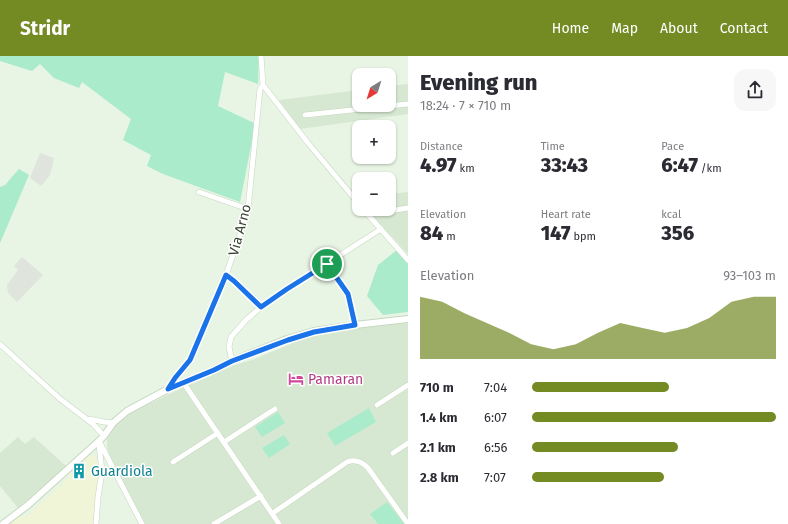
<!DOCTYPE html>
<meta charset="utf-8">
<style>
body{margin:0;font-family:"Fira Sans",sans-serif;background:#f7f7f7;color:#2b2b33;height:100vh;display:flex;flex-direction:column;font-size:15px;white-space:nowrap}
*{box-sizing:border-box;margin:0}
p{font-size:13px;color:#7c7c81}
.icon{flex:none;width:22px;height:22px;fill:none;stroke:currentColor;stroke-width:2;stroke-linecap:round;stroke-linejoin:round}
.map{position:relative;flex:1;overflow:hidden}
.panel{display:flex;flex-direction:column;background:#fff;width:380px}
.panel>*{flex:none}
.needle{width:26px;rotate:218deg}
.fabs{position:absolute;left:352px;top:12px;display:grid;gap:8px}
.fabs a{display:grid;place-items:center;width:44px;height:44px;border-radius:8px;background:#fff;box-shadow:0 1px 3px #0004;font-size:20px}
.pin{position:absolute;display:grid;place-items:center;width:34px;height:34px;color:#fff;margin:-17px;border:2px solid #fff;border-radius:50%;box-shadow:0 1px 4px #0007}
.round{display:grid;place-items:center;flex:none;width:42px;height:42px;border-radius:12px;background:#f7f7f7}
.summary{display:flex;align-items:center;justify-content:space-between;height:68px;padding:0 12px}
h1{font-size:22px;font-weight:800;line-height:30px}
.stats{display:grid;grid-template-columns:repeat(3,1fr);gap:6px;height:68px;padding:4px 12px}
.stats div{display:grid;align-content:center}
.stats b{font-size:20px;font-weight:800}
.stats small{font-size:11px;font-weight:400}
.stats p{font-size:11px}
.chart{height:112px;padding:8px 12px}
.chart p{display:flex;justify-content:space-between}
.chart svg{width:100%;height:72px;margin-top:4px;fill:#748a23;opacity:.7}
ul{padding:0 12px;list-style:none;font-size:13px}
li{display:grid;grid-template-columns:64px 48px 1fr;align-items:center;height:30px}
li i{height:10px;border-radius:5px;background:#748a23}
header{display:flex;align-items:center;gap:24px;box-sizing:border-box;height:56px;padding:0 20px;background:#748a23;color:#fff}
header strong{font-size:19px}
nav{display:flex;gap:22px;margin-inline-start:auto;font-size:14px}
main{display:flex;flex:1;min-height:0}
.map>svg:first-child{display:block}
</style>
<header>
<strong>Stridr</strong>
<nav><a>Home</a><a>Map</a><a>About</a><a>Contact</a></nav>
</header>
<main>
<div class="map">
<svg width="408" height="468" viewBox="0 0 408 468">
<rect width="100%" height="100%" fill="#e8f4e4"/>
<path fill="#d7e8d2" d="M 408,28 L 408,58 L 300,73 L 279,44 L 359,34 L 359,49 L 389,49 L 389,30 Z
M 408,136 L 408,198 L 366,153 L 389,153 L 389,138 Z
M 408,267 L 408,468 L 144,468 L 109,398 L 107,390 L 107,382 L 110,376 L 119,364 L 126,359 L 182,332 L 235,309 L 252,304 L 300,284 L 325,277 L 342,274 Z
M 18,381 L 25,388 L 34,381 L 66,410 L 18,452 L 0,430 L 0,397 Z"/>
<path fill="#eff5d6" d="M 91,399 L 95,400 L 97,404 L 99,418 L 97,433 L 93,468 L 9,468 L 20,460 L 25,461 L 30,457 L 63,427 L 88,400 Z"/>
<path fill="#a9ebcb" d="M 0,0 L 259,0 L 258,28 L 225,16 L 218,50 L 254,67 L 252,85 L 240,146 L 163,118 L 147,110 L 151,99 L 123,84 L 131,63 L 82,26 L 79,32 L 54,22 L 40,8 L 32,15 L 0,5 Z
M 19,113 L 29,119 L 0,187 L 0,131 L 5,129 Z
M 397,194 L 408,208 L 408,256 L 383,259 L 367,240 L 378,209 Z
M 369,352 L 376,366 L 335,390 L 327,377 Z
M 278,356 L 285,367 L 262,381 L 255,371 Z
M 284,379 L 290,388 L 269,402 L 262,392 Z
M 387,446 L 404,468 L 378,468 L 370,458 Z"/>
<path fill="#dfe4dd" d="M 40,97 L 54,102 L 50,119 L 41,130 L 30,122 Z
M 22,201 L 43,219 L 17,246 L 8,237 L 7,229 L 18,214 L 14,210 Z"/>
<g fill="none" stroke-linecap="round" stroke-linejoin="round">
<g stroke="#c4d8bd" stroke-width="6">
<path id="minor" d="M 263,29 L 308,87 L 359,148
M 305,59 L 408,48
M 199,136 L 248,153
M 363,153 L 408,204
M 383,156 L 408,152
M 327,208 L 348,238 L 355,269
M 226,219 L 234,225 L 261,251
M 0,288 L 59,342 L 93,368 L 104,380
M 232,305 L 229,291 L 231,281 L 246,264 L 261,251 L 287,233 L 381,173
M 183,326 L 279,468
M 168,333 C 176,321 187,310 194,296 L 226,219 L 243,170 L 248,153 L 260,33 L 263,29 L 261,0
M 377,349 L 408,329
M 90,363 L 104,366 L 113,367
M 99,385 L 142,468
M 224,386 L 275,353
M 393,397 L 408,387
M 173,406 L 218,377
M 102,416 L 108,414 L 115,414
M 273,457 L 347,406 C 355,403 362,406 368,412 L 408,468
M 96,468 L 98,441 L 102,416 L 99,388
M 214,468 L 261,440"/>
</g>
<g stroke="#c4d8bd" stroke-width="8">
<path id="tertiary" d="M 3,468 L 28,449 L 99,385 L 104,380 L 113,367 L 127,355 L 168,333 L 214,314 L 232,305 L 287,283 L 314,275 L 355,269 L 408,263"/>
</g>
<use href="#minor" stroke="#fff" stroke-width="5"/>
<use href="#tertiary" stroke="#fff" stroke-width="6"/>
</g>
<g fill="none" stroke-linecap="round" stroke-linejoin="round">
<g stroke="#fff" stroke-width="8">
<path id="route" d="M 327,208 L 348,238 L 355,269 L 314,276 L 288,284 L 232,305 L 214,314 L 168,333 L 175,322 L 190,304 L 226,219 L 234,225 L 261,251 L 287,233 Z"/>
</g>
<use href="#route" stroke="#1a73e8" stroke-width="5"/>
</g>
<defs>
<g id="hotel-bare" transform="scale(1.2)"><path d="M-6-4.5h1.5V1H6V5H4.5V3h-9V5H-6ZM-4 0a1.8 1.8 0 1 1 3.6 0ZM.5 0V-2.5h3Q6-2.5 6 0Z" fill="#d1479c" stroke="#fff" stroke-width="2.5" paint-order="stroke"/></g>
<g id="building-bare" transform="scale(1.2)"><path d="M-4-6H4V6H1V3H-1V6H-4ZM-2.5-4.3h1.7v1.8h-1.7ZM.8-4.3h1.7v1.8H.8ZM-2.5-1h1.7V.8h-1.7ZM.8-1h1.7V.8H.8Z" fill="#0f9aa8" stroke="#fff" stroke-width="2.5" paint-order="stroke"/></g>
</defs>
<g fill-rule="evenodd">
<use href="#hotel-bare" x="296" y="323"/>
<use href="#building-bare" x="79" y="415"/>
</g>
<g text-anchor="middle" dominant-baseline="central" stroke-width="3" stroke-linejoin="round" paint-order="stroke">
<g font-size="14" fill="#3a4634" stroke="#fff">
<text transform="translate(240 174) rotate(-75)">Via Arno</text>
</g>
<g font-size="14" fill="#b23c85" stroke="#fff" text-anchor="start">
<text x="308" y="323">Pamaran</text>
</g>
<g font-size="14" fill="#0d838f" stroke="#fff" text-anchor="start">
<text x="91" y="415">Guardiola</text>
</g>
</g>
</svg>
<div class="fabs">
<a><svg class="needle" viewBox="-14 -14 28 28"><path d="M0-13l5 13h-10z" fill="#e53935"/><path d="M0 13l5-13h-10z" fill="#7c7c81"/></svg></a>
<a>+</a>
<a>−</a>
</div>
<div class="pin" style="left:327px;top:208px;background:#1e9e55"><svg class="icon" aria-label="arrive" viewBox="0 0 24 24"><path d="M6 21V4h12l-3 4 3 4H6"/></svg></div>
</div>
<section class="panel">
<div class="summary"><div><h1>Evening run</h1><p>18:24 · 7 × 710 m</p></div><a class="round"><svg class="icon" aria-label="share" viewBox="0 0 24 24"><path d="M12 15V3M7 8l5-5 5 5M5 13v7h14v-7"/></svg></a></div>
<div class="stats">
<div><p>Distance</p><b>4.97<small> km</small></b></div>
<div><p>Time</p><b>33:43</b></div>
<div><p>Pace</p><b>6:47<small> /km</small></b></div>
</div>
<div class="stats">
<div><p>Elevation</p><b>84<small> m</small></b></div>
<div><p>Heart rate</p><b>147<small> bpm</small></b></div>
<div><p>kcal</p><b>356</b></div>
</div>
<div class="chart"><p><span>Elevation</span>93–103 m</p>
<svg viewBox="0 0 160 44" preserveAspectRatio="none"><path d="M0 44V6L10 9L20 16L30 22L40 28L50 35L60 38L70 35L80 28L90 22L100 25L110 28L120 25L130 19L140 9L150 6L160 6V44z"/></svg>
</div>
<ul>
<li><b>710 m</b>7:04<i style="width:56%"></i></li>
<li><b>1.4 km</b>6:07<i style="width:100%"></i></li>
<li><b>2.1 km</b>6:56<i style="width:60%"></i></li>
<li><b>2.8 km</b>7:07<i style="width:54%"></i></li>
</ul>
</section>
</main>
